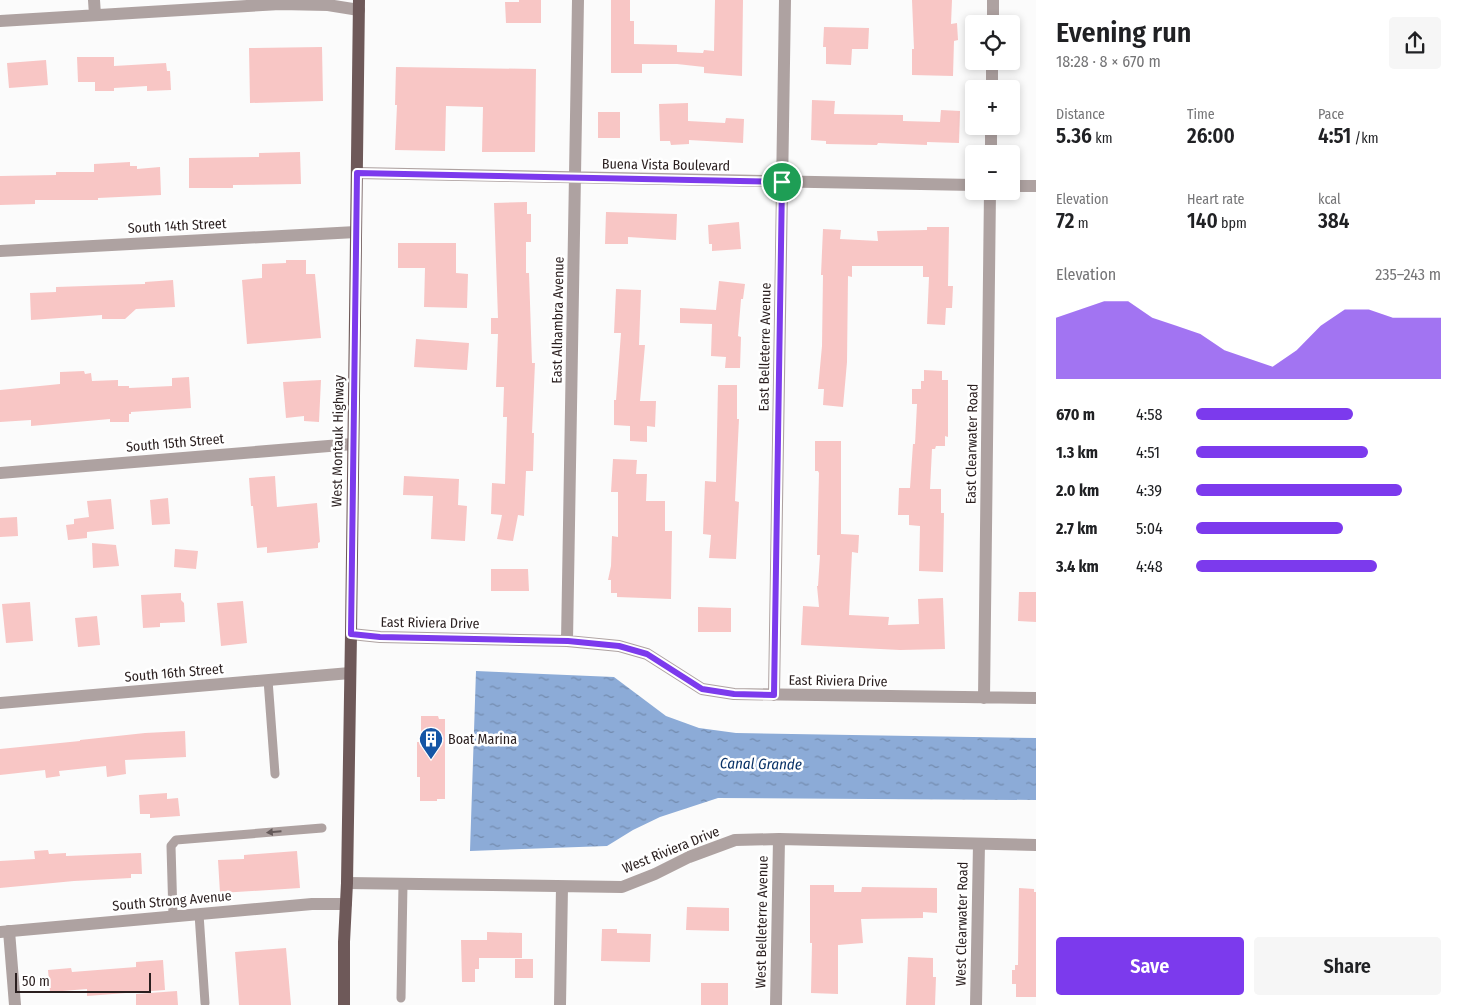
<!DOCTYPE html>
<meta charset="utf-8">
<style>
body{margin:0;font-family:"Fira Sans Condensed",sans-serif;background:#f6f6f6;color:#202124;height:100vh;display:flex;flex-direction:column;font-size:19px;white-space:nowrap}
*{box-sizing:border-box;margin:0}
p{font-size:16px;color:#757577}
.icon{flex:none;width:28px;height:28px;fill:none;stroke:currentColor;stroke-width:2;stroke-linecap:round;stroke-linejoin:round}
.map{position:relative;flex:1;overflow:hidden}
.details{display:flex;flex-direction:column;background:#fff;width:425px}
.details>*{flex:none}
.fabs{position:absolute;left:965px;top:15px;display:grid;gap:10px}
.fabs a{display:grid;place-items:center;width:55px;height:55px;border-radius:5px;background:#fff;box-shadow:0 2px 8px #0003;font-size:25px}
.scale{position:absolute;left:15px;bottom:12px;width:136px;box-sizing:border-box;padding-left:5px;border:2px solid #2a1f1f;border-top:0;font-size:14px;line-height:18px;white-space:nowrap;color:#2a1f1f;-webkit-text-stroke:4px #fff;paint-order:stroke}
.pin{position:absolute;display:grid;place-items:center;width:42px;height:42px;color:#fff;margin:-21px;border:2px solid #fff;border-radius:50%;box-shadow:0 1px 5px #0007}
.round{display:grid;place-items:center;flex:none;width:52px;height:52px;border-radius:5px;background:#f6f6f6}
.headline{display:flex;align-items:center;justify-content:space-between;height:85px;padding:0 20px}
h1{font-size:28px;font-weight:600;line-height:38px}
.stats{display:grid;grid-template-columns:repeat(3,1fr);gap:8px;height:85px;padding:5px 20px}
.stats div{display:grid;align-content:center}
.stats b{font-size:21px;font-weight:600}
.stats small{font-size:14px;font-weight:400}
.stats p{font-size:14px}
.chart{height:140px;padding:10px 20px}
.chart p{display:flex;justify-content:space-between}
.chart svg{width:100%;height:90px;margin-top:5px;fill:#7c3aed;opacity:.7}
.action{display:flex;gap:10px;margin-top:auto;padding:10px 20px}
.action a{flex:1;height:58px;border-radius:5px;background:#7c3aed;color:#fff;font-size:20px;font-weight:600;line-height:58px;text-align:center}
.action a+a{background:#f6f6f6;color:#202124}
ul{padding:0 20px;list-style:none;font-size:16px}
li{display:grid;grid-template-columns:80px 60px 1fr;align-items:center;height:38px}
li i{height:12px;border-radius:6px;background:#7c3aed}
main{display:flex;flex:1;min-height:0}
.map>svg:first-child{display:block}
</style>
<main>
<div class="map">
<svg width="1036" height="1005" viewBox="0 0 1036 1005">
<defs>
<pattern id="water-ripples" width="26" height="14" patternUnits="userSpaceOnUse" patternTransform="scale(1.25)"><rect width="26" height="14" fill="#8cabd7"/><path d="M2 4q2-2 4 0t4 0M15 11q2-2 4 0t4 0" fill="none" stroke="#738bae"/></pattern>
</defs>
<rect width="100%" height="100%" fill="#fbfbfb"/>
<path fill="url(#water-ripples)" d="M 476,671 L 614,677 L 666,716 L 699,728 L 736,733 L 1036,738 L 1036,800 L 718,798 L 660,817 L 633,830 L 607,846 L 470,851 Z"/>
<path fill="#f8c6c5" d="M 519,0 L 541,0 L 541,23 L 506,23 L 505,2 L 519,2 Z
M 611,0 L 630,0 L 630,21 L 634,21 L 634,44 L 677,45 L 677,52 L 703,53 L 704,50 L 714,51 L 715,0 L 743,0 L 742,76 L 704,73 L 704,67 L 677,64 L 642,64 L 642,73 L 611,73 Z
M 912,0 L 952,0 L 951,24 L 957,23 L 958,40 L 954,41 L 953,76 L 912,75 L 912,49 L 914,49 Z
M 824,27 L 869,28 L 868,49 L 852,49 L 851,65 L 826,64 L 826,47 L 823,47 Z
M 322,47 L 323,101 L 250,103 L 249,48 Z
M 77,57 L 114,57 L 114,66 L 166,63 L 167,71 L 170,71 L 171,90 L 147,91 L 147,86 L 114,88 L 114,91 L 95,91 L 95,82 L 78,82 Z
M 46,60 L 48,85 L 9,88 L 7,63 Z
M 396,67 L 536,69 L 535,152 L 482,152 L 483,107 L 446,106 L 445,151 L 395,150 L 397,105 L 395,105 Z
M 812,100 L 835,101 L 834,114 L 903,115 L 903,121 L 940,122 L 941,110 L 960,111 L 959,143 L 927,142 L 927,145 L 878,143 L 877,145 L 826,144 L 826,141 L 811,140 Z
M 688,103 L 688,121 L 725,123 L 726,118 L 744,119 L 743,143 L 689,140 L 689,144 L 671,145 L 670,141 L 660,141 L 659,104 Z
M 598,112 L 620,112 L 620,138 L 598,138 Z
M 300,152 L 301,184 L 233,185 L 233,188 L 189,188 L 189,158 L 259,157 L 259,153 Z
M 130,162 L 130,166 L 137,166 L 137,169 L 160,167 L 161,195 L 98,198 L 98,200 L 35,200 L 35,204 L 0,205 L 0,176 L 56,175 L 56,172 L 94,172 L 94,164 Z
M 527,202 L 527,214 L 531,214 L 531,242 L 526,242 L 526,273 L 529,273 L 532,363 L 535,363 L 532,433 L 534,433 L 533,471 L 526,471 L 524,516 L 518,515 L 513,541 L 497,539 L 502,515 L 491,514 L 492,483 L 505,484 L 507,417 L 503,417 L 504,387 L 496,387 L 498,334 L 491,334 L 491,318 L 498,318 L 494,203 Z
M 606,212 L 677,214 L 676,240 L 628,237 L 628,244 L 605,244 Z
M 739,222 L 741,249 L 712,251 L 712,244 L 709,244 L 708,225 Z
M 927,227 L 949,227 L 948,286 L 953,286 L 952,308 L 946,308 L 945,325 L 927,324 L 929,277 L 923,277 L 923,266 L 852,266 L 852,277 L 848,276 L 847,362 L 843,407 L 823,405 L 824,389 L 818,389 L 822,346 L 823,275 L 821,275 L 823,229 L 841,230 L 840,239 L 878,241 L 877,231 L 927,230 Z
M 398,243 L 456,243 L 456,273 L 468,274 L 467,308 L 424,307 L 425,268 L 398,268 Z
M 286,260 L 306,260 L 306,274 L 315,274 L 321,338 L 247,344 L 242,280 L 262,278 L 262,264 L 286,263 Z
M 173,280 L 175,307 L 136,309 L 125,319 L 102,319 L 102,315 L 31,320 L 30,293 L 56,292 L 56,287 L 145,284 L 145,282 Z
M 719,281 L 745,284 L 743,299 L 741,299 L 738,336 L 741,337 L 740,368 L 725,368 L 726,357 L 711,356 L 712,324 L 680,323 L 680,308 L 716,310 Z
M 616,289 L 641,290 L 639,345 L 645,345 L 640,401 L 656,401 L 655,427 L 647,426 L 647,442 L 630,441 L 630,426 L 614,425 L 614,400 L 616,400 L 621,333 L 614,333 Z
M 416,339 L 469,343 L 467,370 L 414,367 Z
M 924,370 L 942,371 L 942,380 L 948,380 L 948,437 L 945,436 L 945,446 L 936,446 L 935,449 L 932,449 L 930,489 L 941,489 L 941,513 L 944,513 L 943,572 L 919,571 L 920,526 L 909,525 L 909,515 L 898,515 L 899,488 L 910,488 L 913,444 L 915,444 L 917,404 L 912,404 L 912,389 L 921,389 L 921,381 L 924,381 Z
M 84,371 L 85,374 L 91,373 L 92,381 L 118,380 L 118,386 L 129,386 L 129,388 L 172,386 L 172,378 L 189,377 L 191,408 L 131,412 L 131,414 L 129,414 L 129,422 L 110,422 L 110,419 L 31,426 L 31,420 L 0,422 L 0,390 L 60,384 L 60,372 Z
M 321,380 L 319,422 L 304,421 L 304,416 L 286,418 L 283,382 Z
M 718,385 L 737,385 L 737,419 L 739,419 L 735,501 L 739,502 L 736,559 L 709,558 L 711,535 L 703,534 L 705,481 L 716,482 Z
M 815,441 L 841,441 L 841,534 L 859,535 L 858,553 L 852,552 L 849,615 L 889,617 L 888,625 L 919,624 L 918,599 L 943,598 L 945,649 L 900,650 L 801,645 L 803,606 L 819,607 L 817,586 L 818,586 L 820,555 L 817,555 L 819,473 L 818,471 L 815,471 Z
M 613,459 L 637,460 L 636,474 L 647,474 L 646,501 L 665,501 L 665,531 L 672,531 L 671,599 L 617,597 L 617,593 L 611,593 L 611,580 L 608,580 L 611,566 L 612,536 L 618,537 L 618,492 L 611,492 Z
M 275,476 L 277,507 L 317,503 L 320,542 L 318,543 L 318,548 L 267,553 L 267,547 L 257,548 L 253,506 L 251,506 L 249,478 Z
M 404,476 L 459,479 L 458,505 L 467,506 L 465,541 L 431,539 L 433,496 L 403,495 Z
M 168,498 L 170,524 L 152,525 L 150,500 Z
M 111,499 L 114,529 L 87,532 L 87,538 L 68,540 L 66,525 L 74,524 L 74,519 L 89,517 L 87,501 Z
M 17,517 L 18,536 L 0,537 L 0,518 Z
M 92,543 L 116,545 L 119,566 L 93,568 Z
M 175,549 L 198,551 L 196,569 L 174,567 Z
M 491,569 L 528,569 L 529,591 L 491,591 Z
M 1019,592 L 1036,592 L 1036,622 L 1018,621 Z
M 181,593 L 181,600 L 184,603 L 185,622 L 160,623 L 160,627 L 143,628 L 141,595 Z
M 243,601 L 247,643 L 221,646 L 217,603 Z
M 30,602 L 33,641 L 6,643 L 2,604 Z
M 698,607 L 731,608 L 731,632 L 698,632 Z
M 97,616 L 100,645 L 78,647 L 75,618 Z
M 421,716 L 438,716 L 439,719 L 445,719 L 445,799 L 437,799 L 437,801 L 420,801 L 420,777 L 417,777 L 417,742 L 421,742 Z
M 185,731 L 186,757 L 125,760 L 126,774 L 107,777 L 106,766 L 59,771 L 60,776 L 46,778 L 45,770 L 0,775 L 0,749 L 80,741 L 80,740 L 145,733 Z
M 167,793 L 167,799 L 178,798 L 180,816 L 150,818 L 150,814 L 140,814 L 139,795 Z
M 48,850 L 49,854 L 66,853 L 66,856 L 141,853 L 142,874 L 131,874 L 131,878 L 74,881 L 0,888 L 0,861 L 35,859 L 34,851 Z
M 297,851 L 300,888 L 220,893 L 218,860 L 244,859 L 244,855 Z
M 810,885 L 834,885 L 834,892 L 861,892 L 862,887 L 937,888 L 937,913 L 923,912 L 923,918 L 861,919 L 863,943 L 838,945 L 838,994 L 811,993 L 812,943 L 810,943 Z
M 1019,888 L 1034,889 L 1034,892 L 1036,892 L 1036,997 L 1016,997 L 1016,984 L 1012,984 L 1012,970 L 1015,970 L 1015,965 L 1018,965 Z
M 687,907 L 729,908 L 729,931 L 686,930 Z
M 602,929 L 617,929 L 617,933 L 651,934 L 650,962 L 601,961 Z
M 487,932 L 522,933 L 522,958 L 479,958 L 479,969 L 475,969 L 475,982 L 462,982 L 461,940 L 487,940 Z
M 286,948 L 291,1005 L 239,1005 L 235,952 Z
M 908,957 L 933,958 L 933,977 L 936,977 L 935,1005 L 906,1005 Z
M 515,959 L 533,959 L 533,978 L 515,978 Z
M 163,960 L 165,990 L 87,996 L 87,989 L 50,992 L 48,970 L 71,968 L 72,972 L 136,967 L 136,962 Z
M 701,983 L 728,983 L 728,1005 L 701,1005 Z
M 177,991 L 178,1005 L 136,1005 L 136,994 Z"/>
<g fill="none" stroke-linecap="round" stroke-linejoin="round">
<path stroke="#aea2a1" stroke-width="9" d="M 268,680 L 275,774
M 199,914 L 205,1003
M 173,916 L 171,846 L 176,840 L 322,828
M 401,998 L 403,884"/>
<path stroke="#aea2a1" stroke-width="12" d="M 94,0 L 95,15
M 0,21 L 280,4 L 328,5 L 359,10
M 993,24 L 993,0
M 992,89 L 992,61
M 991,154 L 991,126
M 357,173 L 974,185
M 1011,186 L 1036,186
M 0,251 L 356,232
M 0,473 L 353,444
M 351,634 L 380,637 L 567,641 L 619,646 L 647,654 L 702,689 L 734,694 L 1036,698
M 567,641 L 578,0
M 774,695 L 785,0
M 984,698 L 990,191
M 0,703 L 350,673
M 347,883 L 622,887 L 655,874 L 689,857 L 735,840 L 779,839 L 1036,845
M 9,931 L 15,1005
M 560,1005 L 562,887
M 776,1005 L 779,839
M 976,1005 L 979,844"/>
<path stroke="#aea2a1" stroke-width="12" d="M 0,932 L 312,904 L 346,904"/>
<path stroke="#6e5959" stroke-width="12" d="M 344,1005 L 344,942 L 347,883 L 351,634 L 359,0"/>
</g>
<defs><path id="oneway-solid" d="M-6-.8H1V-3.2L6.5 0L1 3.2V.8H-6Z" transform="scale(1.25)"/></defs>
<use fill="#655a5a" href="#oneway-solid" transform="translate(274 832) rotate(175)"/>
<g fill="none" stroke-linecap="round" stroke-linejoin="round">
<g stroke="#fff" stroke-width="10">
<path id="route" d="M 357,173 L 782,182 L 774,695 L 734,694 L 702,689 L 647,654 L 619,646 L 568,641 L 380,637 L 351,634 Z"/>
</g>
<use href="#route" stroke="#7c3aed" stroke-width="6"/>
</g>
<defs>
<g id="building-pin" transform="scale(1.25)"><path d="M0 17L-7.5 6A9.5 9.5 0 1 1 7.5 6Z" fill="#1555a5" stroke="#fff"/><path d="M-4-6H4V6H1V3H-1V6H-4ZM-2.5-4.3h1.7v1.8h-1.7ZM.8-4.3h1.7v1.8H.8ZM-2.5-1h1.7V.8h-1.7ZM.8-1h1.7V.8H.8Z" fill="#fff"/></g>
</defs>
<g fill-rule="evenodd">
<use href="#building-pin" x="431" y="739"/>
</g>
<g text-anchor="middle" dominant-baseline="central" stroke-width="5" stroke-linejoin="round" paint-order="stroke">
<g font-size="14" fill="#2a1f1f" stroke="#fff">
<text transform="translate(666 165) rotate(1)">Buena Vista Boulevard</text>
<text transform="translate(177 226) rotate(-3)">South 14th Street</text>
<text transform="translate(558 320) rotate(-89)">East Alhambra Avenue</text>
<text transform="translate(765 347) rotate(-89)">East Belleterre Avenue</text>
<text transform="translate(338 441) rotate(-89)">West Montauk Highway</text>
<text transform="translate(175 443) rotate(-5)">South 15th Street</text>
<text transform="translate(972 444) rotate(-89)">East Clearwater Road</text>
<text transform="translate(430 623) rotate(1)">East Riviera Drive</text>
<text transform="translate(174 673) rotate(-5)">South 16th Street</text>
<text transform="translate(838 681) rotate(1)">East Riviera Drive</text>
<text transform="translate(671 850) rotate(-22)">West Riviera Drive</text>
<text transform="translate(172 901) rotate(-5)">South Strong Avenue</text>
<text transform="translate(762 922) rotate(-89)">West Belleterre Avenue</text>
<text transform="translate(962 924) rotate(-89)">West Clearwater Road</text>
</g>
<g font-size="14" fill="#2a1f1f" stroke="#fff" text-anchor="start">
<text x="448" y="739">Boat Marina</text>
</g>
<g font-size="15" font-style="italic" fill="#083166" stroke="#fff">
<text transform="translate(761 764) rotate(1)">Canal Grande</text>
</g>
</g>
</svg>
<div class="fabs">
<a><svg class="icon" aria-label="locate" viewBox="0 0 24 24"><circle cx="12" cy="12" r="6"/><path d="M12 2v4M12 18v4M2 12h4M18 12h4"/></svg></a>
<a>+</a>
<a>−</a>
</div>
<div class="scale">50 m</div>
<div class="pin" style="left:782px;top:182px;background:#1e9e55"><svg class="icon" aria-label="arrive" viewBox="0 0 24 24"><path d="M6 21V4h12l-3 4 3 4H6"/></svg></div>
</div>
<section class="details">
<div class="headline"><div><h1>Evening run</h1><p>18:28 · 8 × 670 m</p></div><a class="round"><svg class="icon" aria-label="share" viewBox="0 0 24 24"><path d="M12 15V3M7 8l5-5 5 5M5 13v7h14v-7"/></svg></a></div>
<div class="stats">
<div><p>Distance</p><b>5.36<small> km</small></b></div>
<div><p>Time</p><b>26:00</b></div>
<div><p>Pace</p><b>4:51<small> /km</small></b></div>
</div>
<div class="stats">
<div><p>Elevation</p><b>72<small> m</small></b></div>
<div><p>Heart rate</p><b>140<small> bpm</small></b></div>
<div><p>kcal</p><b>384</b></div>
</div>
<div class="chart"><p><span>Elevation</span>235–243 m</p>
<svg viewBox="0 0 160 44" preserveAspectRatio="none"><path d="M0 44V14L10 10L20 6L30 6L40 14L50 18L60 22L70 30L80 34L90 38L100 30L110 18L120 10L130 10L140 14L150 14L160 14V44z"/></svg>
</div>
<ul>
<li><b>670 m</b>4:58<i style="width:64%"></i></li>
<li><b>1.3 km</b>4:51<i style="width:70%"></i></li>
<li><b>2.0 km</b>4:39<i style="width:84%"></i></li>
<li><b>2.7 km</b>5:04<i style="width:60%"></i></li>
<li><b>3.4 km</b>4:48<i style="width:74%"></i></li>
</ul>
<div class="action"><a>Save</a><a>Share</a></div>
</section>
</main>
